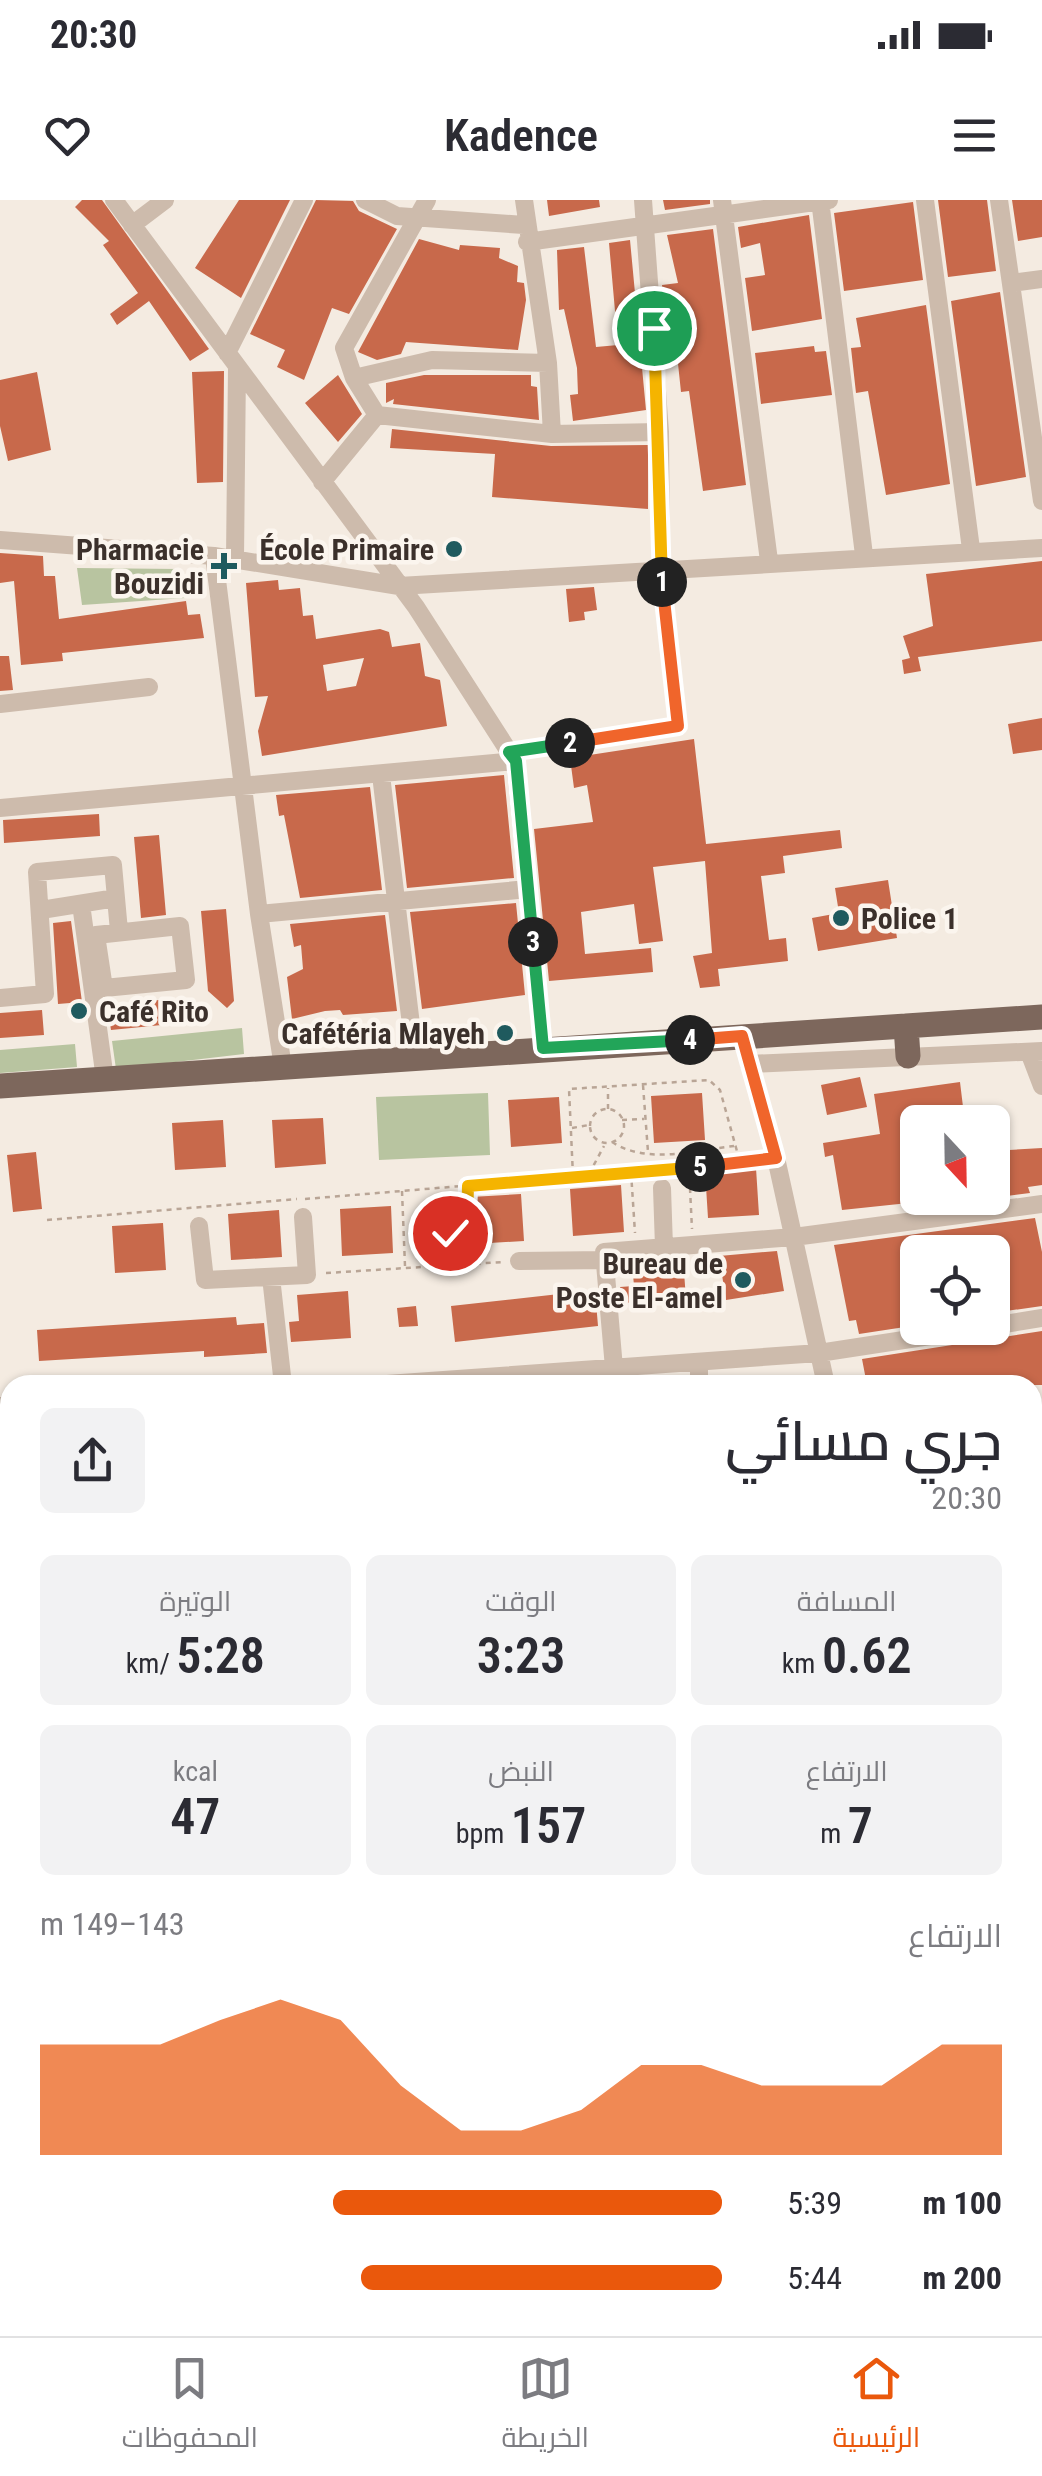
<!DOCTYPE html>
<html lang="ar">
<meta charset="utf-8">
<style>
body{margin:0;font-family:"Roboto Condensed",Cairo,sans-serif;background:#f2f2f3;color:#2b2b33;direction:rtl;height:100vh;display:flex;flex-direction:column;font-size:38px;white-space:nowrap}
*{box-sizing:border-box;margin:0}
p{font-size:32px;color:#7c7c81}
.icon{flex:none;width:55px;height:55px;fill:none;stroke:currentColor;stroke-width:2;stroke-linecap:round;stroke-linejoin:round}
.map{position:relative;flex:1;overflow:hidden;direction:ltr}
.side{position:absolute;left:0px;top:1175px;width:1042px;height:962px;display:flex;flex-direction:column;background:#fff;border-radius:30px 30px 0 0;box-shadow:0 2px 8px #0004;direction:rtl}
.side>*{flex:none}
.needle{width:65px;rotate:158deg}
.buttons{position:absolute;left:900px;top:905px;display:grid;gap:20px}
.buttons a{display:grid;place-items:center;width:110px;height:110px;border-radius:15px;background:#fff;box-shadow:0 2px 8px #0004;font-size:50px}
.pin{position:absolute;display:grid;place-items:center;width:85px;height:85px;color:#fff;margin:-42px;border:5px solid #fff;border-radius:50%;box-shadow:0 2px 10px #0007}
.km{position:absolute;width:50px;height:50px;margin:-25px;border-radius:50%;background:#222;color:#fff;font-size:28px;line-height:50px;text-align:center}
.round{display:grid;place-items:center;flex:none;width:105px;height:105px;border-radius:15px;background:#f2f2f3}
.overview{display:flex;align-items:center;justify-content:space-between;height:170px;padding:0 40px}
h1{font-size:55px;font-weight:600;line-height:75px}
.metrics{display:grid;grid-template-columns:repeat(3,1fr);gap:15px;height:170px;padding:10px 40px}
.metrics div{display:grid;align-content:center;border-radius:15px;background:#f2f2f3;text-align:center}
.metrics b{font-size:50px;font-weight:600}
.metrics small{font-size:28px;font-weight:400}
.metrics p{font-size:28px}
.chart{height:280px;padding:20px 40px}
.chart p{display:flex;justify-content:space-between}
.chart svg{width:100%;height:180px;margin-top:10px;fill:#ea580c;opacity:.7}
ul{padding:0 40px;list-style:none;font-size:32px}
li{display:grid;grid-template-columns:160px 120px 1fr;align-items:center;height:75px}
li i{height:25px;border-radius:12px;background:#ea580c}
.status{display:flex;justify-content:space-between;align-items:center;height:70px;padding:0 50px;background:#fff;direction:ltr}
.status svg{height:28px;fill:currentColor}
header{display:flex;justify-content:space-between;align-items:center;height:130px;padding:0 40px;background:#fff;font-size:45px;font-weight:600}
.dock{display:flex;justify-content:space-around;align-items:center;height:140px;border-top:2px solid #e1e1e2;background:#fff;font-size:28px;color:#7c7c81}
.dock a{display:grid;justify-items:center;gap:5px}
.dock .selected{color:#ea580c}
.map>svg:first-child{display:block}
</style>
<div class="status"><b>20:30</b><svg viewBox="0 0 49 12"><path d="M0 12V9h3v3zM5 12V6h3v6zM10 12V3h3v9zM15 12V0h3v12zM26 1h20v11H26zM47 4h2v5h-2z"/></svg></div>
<header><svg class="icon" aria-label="menu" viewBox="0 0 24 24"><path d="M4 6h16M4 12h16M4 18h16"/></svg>Kadence<svg class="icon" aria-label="heart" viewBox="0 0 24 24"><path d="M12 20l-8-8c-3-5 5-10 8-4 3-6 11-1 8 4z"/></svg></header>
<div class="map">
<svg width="1042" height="2136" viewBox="0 0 1042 2136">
<rect width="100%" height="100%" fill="#f4ebe1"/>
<path fill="#b8c4a0" d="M 77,368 L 180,369 L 185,398 L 82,405 Z
M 242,828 L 244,854 L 116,869 L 112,841 Z
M 75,844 L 77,867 L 0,873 L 0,850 Z
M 488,893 L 490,955 L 379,960 L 376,897 Z"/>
<path fill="#c8694b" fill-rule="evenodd" d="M 82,0 L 102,0 L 209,149 L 190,161 L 149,101 L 117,125 L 110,114 L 138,93 L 103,45 L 109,41 L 75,7 Z
M 239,0 L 290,0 L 241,98 L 195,68 Z
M 316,0 L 353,1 L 359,11 L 397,29 L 349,114 L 332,108 L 304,180 L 277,167 L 285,150 L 250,134 Z
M 547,0 L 599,0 L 600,7 L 549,16 Z
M 663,0 L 710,0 L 710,4 L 665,10 Z
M 938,0 L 987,0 L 996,71 L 948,77 Z
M 1012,0 L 1042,0 L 1042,37 L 1018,41 Z
M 913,2 L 923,80 L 844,91 L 834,13 Z
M 809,15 L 822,119 L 752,131 L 745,78 L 765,75 L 760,43 L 741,48 L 738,27 Z
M 713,29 L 746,285 L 703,291 L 689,191 L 681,192 L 674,126 L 665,126 L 662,85 L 678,83 L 667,35 Z
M 419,39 L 459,50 L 460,45 L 500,48 L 499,58 L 518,66 L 517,82 L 524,83 L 526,100 L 518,150 L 406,142 L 401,154 L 377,160 L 358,152 Z
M 630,40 L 646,210 L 573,221 L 570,195 L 578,194 L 577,168 L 564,109 L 559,110 L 557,50 L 584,47 L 596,147 L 618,145 L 609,43 Z
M 1000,92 L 1026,277 L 976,286 L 951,101 Z
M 926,105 L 950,284 L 886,295 L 868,191 L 856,193 L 851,148 L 861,147 L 856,118 Z
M 814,146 L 815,152 L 826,151 L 832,195 L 761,204 L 755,153 Z
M 224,171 L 223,282 L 197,283 L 192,172 Z
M 37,172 L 51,250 L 8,261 L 0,226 L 0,180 Z
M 338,175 L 362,214 L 338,242 L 305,203 Z
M 424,175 L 531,175 L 531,186 L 537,187 L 539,220 L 393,204 L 394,199 L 386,203 L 386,183 Z
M 392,229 L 551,246 L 648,245 L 648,309 L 492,297 L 495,254 L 390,248 Z
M 0,353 L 43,356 L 44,376 L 55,376 L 59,419 L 186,401 L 188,415 L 200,414 L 204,438 L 62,453 L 63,461 L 21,465 L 14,381 L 0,383 Z
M 1042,361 L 1042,441 L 918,457 L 921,471 L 904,474 L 902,460 L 910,458 L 903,436 L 933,426 L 926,374 Z
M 278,380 L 279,390 L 300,388 L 303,416 L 313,415 L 316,439 L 380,429 L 389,432 L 392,447 L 420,443 L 425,476 L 440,480 L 447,526 L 262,556 L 258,531 L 268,496 L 255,497 L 246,383 ZM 364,458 L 356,486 L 327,491 L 323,465 Z
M 594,387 L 597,410 L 584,412 L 585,420 L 569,422 L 566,389 Z
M 0,456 L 9,456 L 13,490 L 0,491 Z
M 1042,518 L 1042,550 L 1013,554 L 1008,524 Z
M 694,539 L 706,644 L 840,630 L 842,648 L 783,656 L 785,673 L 761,676 L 769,740 L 786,738 L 788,761 L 718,769 L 720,786 L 700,788 L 693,756 L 712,753 L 705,661 L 653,667 L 663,741 L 639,744 L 634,704 L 581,712 L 585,754 L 651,748 L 653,772 L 549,781 L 534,629 L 593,622 L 587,585 L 574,588 L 570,558 Z
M 504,575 L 514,678 L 407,688 L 395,585 Z
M 370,587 L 382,690 L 300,698 L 284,615 L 279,616 L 276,595 Z
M 99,614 L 100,636 L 4,643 L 3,620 Z
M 159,635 L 166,715 L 141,718 L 134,637 Z
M 888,680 L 897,738 L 818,751 L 812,718 L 839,713 L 835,688 Z
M 516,703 L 525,795 L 422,809 L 410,712 Z
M 226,709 L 234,801 L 227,808 L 208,791 L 201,711 Z
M 385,715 L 397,811 L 343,815 L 340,810 L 325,811 L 292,819 L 287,777 L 303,769 L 301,745 L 294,747 L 290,724 Z
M 71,721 L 82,802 L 58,804 L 53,723 Z
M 180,798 L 182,823 L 111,830 L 107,805 Z
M 42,810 L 44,835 L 0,838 L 0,813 Z
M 860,877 L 867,907 L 827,915 L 821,885 Z
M 960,882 L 964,915 L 907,923 L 914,973 L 918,973 L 918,1002 L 842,1010 L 833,955 L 825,957 L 823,943 L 880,934 L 874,894 Z
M 702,893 L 705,940 L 654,943 L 651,896 Z
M 559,897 L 562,943 L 511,947 L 508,900 Z
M 323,918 L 326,964 L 275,968 L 272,920 Z
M 223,920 L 226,967 L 175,970 L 172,923 Z
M 1042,948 L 1042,985 L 1028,987 L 1030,993 L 992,998 L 992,951 Z
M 36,952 L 42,1009 L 13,1012 L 7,955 Z
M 756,968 L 759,1015 L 708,1018 L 705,971 Z
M 621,985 L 624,1032 L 573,1036 L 570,989 Z
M 521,994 L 524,1041 L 473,1044 L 471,997 Z
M 391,1006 L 393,1053 L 342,1056 L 340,1009 Z
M 279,1010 L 282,1057 L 231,1060 L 228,1014 Z
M 1035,1018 L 1042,1052 L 1042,1106 L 992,1113 L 992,1052 L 918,1052 L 918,1125 L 859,1134 L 856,1120 L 849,1121 L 834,1045 Z
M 163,1023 L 166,1070 L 115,1073 L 112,1026 Z
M 777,1051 L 784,1091 L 726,1100 L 719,1056 Z
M 683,1058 L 686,1099 L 621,1103 L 620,1087 L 634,1086 L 632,1062 Z
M 595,1090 L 598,1126 L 455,1142 L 451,1106 Z
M 348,1091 L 351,1138 L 291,1142 L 289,1122 L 299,1121 L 297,1095 Z
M 416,1106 L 418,1126 L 399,1127 L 397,1108 Z
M 236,1117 L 237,1125 L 264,1123 L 267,1153 L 204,1157 L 204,1151 L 39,1161 L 37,1130 Z
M 1042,1131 L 1042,1185 L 867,1185 L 862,1159 Z"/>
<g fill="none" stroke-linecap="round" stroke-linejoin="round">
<path stroke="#b9a596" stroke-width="2.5" stroke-dasharray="5 5" stroke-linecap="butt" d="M 643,885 L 648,952
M 608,909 L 608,888
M590 926a17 17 0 1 1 34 0a17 17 0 1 1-34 0Z
M 622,920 L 644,919
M 572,928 L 589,925
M 612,942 C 647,965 696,950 734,946
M 689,968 L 692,1029
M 663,970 L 760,960
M 631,972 L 635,1033
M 589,974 L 604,946
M 573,976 L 569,889 L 709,880 L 720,890 L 740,962
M 402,991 L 405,1066
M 305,999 L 655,970
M419 1021a18 18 0 1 1 36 0a18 18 0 1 1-36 0Z
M 47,1020 L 297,999
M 434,1039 L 436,1065
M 467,1063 L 468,986
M 326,1073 L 503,1062"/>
<path stroke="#cdbbac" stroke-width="18" d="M 114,0 L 416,407 L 515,561 L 543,848
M 365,0 L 397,16 L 524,25
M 427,0 L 344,148 L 354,178 L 377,215 L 552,234 L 660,232
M 524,0 L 548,163 L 552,234
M 722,0 L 769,361
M 820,0 L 864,355
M 925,0 L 971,349
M 999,0 L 1042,301
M 132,25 L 165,0
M 527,42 L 829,0
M 1011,83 L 1042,79
M 227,153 L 304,0
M 354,178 L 432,160 L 548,163
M 322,282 L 377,215
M 0,340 L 214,356
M 235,359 L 237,167
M 0,504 L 149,487
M 509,552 L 678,526 L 661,368 L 660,232 L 643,0
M 381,575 L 415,858
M 0,608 L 515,561
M 81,704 L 105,879
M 41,710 L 116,698
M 259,714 L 528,689
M 180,726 L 186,780 L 104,788 L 96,735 Z
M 0,798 L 45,794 L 37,672 L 113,665 L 119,731
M 742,836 L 776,958 L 819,1153 L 982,1128
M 1029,852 L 1042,886
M 749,864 L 1042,851
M 283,867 L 259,714 L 214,356 L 399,386 L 1042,348
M 662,988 L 664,1047
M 199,1026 L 205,1080 L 307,1075 L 303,1017
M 519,1061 L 605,1060
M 271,1077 L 283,1185
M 992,1126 L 1042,1118
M 699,1162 L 699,1185
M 614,1168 L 604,1052 L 794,1037 L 1042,1004
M 373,1185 L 819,1153 L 826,1185
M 0,1206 L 10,1206
M 1032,1216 L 1042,1214
M 1032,1288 L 1042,1286
M 1032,1476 L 1042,1475
M 1033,1599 L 1042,1604
M 0,1719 L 10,1673
M 1032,1817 L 1042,1822
M 0,2009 L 10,2007
M 1032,2024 L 1042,2023
M 1032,2086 L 1042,2085
M 111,2128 L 120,2136
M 484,2136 L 507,2128"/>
<path stroke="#a18a7d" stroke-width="25" d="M 0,1462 L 10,1475
M 516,2128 L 522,2136"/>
<path stroke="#7d675c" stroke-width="25" d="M 906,826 L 908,856
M 0,886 L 1042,817"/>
</g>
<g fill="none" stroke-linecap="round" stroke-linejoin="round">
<g stroke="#fff" stroke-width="20">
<path id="split-1" d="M 654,128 L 662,382"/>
</g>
<g stroke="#fff" stroke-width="20">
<path id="split-2" d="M 570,543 L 678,526 L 662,382"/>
</g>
<g stroke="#fff" stroke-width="20">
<path id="split-3" d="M 533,742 L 516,561 L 509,552 L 570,543"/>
</g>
<g stroke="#fff" stroke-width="20">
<path id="split-4" d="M 533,742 L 543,848 L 690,840"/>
</g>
<g stroke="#fff" stroke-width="20">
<path id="split-5" d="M 690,840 L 742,836 L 776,958 L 700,967"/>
</g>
<g stroke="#fff" stroke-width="20">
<path id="split-6" d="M 450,1033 L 454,1021 L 467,1021 L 468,986 L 700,967"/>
</g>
<use href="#split-1" stroke="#f5b400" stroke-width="12"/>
<use href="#split-2" stroke="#f0652b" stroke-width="12"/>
<use href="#split-3" stroke="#22a559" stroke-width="12"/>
<use href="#split-4" stroke="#22a559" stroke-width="12"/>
<use href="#split-5" stroke="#f0652b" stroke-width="12"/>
<use href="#split-6" stroke="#f5b400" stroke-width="12"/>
</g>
<g fill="#1f5a5e" stroke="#fbf5ee" stroke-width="4">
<circle cx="454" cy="349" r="10"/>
<path d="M219 351h10v10h10v10h-10v10h-10v-10h-10v-10h10z"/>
<circle cx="841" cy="718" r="10"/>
<circle cx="79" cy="811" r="10"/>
<circle cx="505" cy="833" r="10"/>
<circle cx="743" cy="1080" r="10"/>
</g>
<g text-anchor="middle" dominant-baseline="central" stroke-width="9" stroke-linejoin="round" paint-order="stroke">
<g font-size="30" font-weight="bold" fill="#3b302b" stroke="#fbf5ee" text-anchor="end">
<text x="204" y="349">Pharmacie<tspan x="204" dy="34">Bouzidi</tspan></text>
<text x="434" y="349">École Primaire</text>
<text x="861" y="718" text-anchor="start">Police 1</text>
<text x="99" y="811" text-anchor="start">Café Rito</text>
<text x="485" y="833">Cafétéria Mlayeh</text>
<text x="723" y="1063">Bureau de<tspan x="723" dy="34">Poste El-amel</tspan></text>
</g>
</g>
</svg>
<div class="buttons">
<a><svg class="needle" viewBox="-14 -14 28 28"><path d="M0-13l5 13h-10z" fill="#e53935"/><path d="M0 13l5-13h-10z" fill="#7c7c81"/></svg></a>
<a><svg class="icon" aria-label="locate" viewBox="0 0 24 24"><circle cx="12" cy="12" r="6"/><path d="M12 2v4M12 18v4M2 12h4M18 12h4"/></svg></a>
</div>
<div class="pin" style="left:654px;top:128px;background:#1e9e55"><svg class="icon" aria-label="arrive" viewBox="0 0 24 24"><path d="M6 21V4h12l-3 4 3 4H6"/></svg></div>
<div class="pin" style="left:450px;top:1033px;background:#d93025"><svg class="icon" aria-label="check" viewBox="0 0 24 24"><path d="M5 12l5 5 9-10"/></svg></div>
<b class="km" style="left:662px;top:382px">1</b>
<b class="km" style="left:570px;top:543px">2</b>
<b class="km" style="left:533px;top:742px">3</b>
<b class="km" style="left:690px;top:840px">4</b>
<b class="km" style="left:700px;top:967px">5</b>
<section class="side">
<div class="overview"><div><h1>جري مسائي</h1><p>20:30</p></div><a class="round"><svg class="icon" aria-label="share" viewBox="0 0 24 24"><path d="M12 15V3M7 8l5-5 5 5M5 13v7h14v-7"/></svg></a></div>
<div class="metrics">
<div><p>المسافة</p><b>0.62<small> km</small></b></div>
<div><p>الوقت</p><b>3:23</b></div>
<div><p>الوتيرة</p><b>5:28<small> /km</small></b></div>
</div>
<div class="metrics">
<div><p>الارتفاع</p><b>7<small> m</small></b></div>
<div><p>النبض</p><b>157<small> bpm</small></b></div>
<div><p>kcal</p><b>47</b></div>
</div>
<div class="chart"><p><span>الارتفاع</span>143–149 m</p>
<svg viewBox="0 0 160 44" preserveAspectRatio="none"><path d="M0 44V17L10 17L20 17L30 11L40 6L50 11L60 27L70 38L80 38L90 33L100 22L110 22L120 27L130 27L140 27L150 17L160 17V44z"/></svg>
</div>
<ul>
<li><b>100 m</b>5:39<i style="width:57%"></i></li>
<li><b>200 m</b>5:44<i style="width:53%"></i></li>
</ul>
</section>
</div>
<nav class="dock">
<a class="selected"><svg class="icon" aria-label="home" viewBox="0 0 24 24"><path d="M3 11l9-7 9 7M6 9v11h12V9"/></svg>الرئيسية</a>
<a><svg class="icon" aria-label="map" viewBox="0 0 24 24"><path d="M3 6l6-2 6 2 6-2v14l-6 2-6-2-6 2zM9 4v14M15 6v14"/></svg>الخريطة</a>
<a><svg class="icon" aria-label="saved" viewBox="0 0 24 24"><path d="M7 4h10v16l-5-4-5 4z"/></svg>المحفوظات</a>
</nav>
